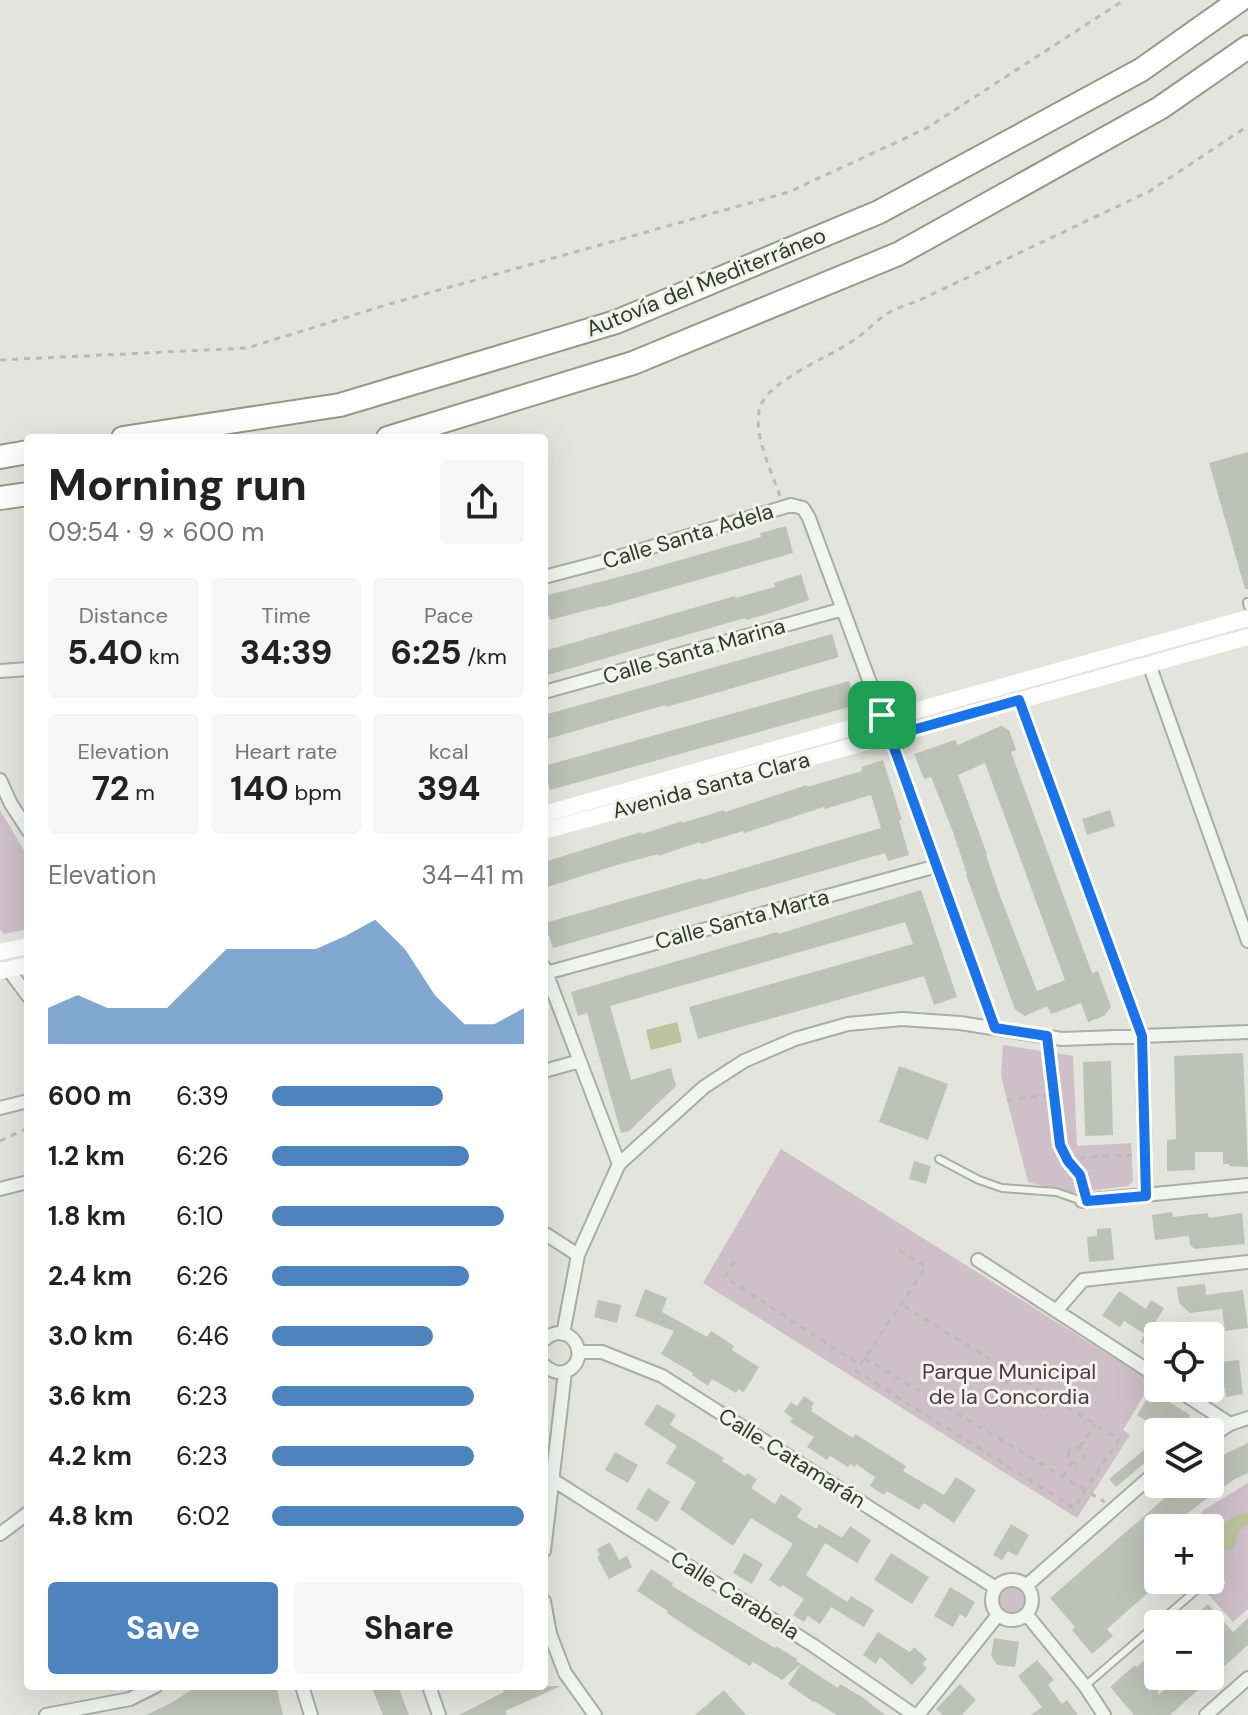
<!DOCTYPE html>
<meta charset="utf-8">
<style>
body{margin:0;font-family:"DM Sans",sans-serif;background:#f6f6f6;color:#222;height:100vh;display:flex;flex-direction:column;font-size:30px;white-space:nowrap}
*{box-sizing:border-box;margin:0}
p{font-size:26px;color:#767676}
.icon{flex:none;width:44px;height:44px;fill:none;stroke:currentColor;stroke-width:2;stroke-linecap:round;stroke-linejoin:round}
.map{position:relative;flex:1;overflow:hidden}
.panel{position:absolute;left:24px;top:434px;width:524px;height:1256px;display:flex;flex-direction:column;background:#fff;border-radius:8px;box-shadow:0 8px 32px #0002}
.panel>*{flex:none}
.tools{position:absolute;left:1144px;top:1322px;display:grid;gap:16px}
.tools a{display:grid;place-items:center;width:80px;height:80px;border-radius:8px;background:#fff;box-shadow:0 8px 32px #0002;font-size:40px}
.pin{position:absolute;display:grid;place-items:center;width:68px;height:68px;color:#fff;margin:-34px;border-radius:16px;box-shadow:0 4px 12px #0006}
.round{display:grid;place-items:center;flex:none;width:84px;height:84px;border-radius:8px;background:#f6f6f6}
.overview{display:flex;align-items:center;justify-content:space-between;height:136px;padding:0 24px}
h1{font-size:44px;font-weight:700;line-height:60px}
.figures{display:grid;grid-template-columns:repeat(3,1fr);gap:12px;height:136px;padding:8px 24px}
.figures div{display:grid;align-content:center;border-radius:8px;background:#f6f6f6;text-align:center}
.figures b{font-size:34px;font-weight:700}
.figures small{font-size:22px;font-weight:400}
.figures p{font-size:22px}
.chart{height:224px;padding:16px 24px}
.chart p{display:flex;justify-content:space-between}
.chart svg{width:100%;height:144px;margin-top:8px;fill:#4e84be;opacity:.7}
.cta{display:flex;gap:16px;margin-top:auto;padding:16px 24px}
.cta a{flex:1;height:92px;border-radius:8px;background:#4e84be;color:#fff;font-size:32px;font-weight:700;line-height:92px;text-align:center}
.cta a+a{background:#f6f6f6;color:#222}
ul{padding:0 24px;list-style:none;font-size:26px}
li{display:grid;grid-template-columns:128px 96px 1fr;align-items:center;height:60px}
li i{height:20px;border-radius:10px;background:#4e84be}
.map>svg:first-child{display:block}
</style>
<div class="map">
<svg width="1248" height="1715" viewBox="0 0 1248 1715">
<rect width="100%" height="100%" fill="#e3e5dd"/>
<path fill="#cebfc8" d="M 0,810 L 28,857 L 28,929 L 4,934 L 0,930 Z
M 1003,1045 L 1073,1056 L 1077,1146 L 1131,1143 L 1133,1181 L 1128,1186 L 1070,1193 L 1028,1182 L 1001,1076 Z
M 781,1149 L 1152,1382 L 1123,1430 L 1130,1435 L 1077,1518 L 703,1283 Z
M 1248,1483 L 1248,1609 L 1233,1622 L 1207,1593 L 1215,1585 L 1219,1588 L 1226,1583 L 1219,1574 L 1222,1570 L 1219,1565 L 1210,1571 L 1210,1528 L 1185,1528 L 1205,1509 Z
M999 1601a13 13 0 1 1 26 0a13 13 0 1 1-26 0Z"/>
<path fill="#bbc29c" d="M 677,1022 L 682,1042 L 651,1050 L 646,1030 Z
M 1248,1512 L 1248,1525 C 1237,1527 1238,1540 1233,1549 L 1225,1549 C 1201,1533 1231,1515 1248,1512 Z"/>
<path fill="#bec1b5" fill-rule="evenodd" d="M 1248,452 L 1248,589 L 1245,589 L 1209,463 Z
M 786,526 L 793,553 L 603,607 L 603,606 L 550,620 L 544,596 L 638,572 L 761,537 L 760,533 Z
M 801,574 L 809,600 L 764,615 L 746,620 L 745,618 L 544,676 L 544,651 L 735,596 L 735,598 L 775,587 L 774,583 Z
M 832,634 L 839,657 L 716,693 L 666,707 L 665,705 L 544,740 L 544,715 Z
M 849,681 L 856,705 L 550,790 L 544,766 Z
M 1001,726 L 1009,730 L 1016,750 L 1011,752 L 1076,930 L 1092,973 L 1098,971 L 1111,1007 L 1104,1016 L 1088,1022 L 1081,1003 L 1051,1014 L 1047,1006 L 1025,1016 L 1015,1009 L 966,875 L 967,874 L 953,832 L 931,777 L 924,779 L 914,754 L 955,740 L 958,745 ZM 985,763 L 1065,980 L 1037,991 L 1000,896 L 986,855 L 987,854 L 958,775 Z
M 883,760 L 902,820 L 899,820 L 909,855 L 888,861 L 885,853 L 553,948 L 545,923 L 702,878 L 703,880 L 881,828 L 871,795 L 825,809 L 824,807 L 744,833 L 743,831 L 701,844 L 700,842 L 658,856 L 658,854 L 617,865 L 544,888 L 544,862 L 641,832 L 642,834 L 682,821 L 682,823 L 724,810 L 725,812 L 807,785 L 807,787 L 862,771 L 861,767 Z
M 1110,810 L 1115,826 L 1087,835 L 1082,819 Z
M 921,890 L 957,997 L 934,1005 L 924,976 L 698,1039 L 689,1007 L 913,944 L 905,922 L 610,1006 L 631,1080 L 671,1068 L 676,1086 L 629,1131 L 621,1133 L 587,1013 L 578,1016 L 571,992 L 777,932 L 778,934 Z
M 1243,1053 L 1248,1167 L 1229,1166 L 1229,1164 L 1223,1164 L 1223,1152 L 1195,1152 L 1195,1170 L 1167,1171 L 1167,1140 L 1176,1139 L 1174,1056 Z
M 1111,1061 L 1113,1135 L 1085,1136 L 1083,1062 Z
M 899,1066 L 948,1084 L 928,1140 L 879,1122 Z
M 914,1161 L 931,1166 L 926,1184 L 909,1179 Z
M 1172,1212 L 1173,1217 L 1208,1213 L 1209,1218 L 1242,1213 L 1245,1244 L 1195,1249 L 1190,1245 L 1189,1236 L 1155,1240 L 1152,1215 Z
M 1111,1228 L 1114,1260 L 1089,1262 L 1087,1237 L 1097,1236 L 1097,1229 Z
M 1205,1284 L 1206,1295 L 1243,1290 L 1248,1328 L 1225,1331 L 1222,1309 L 1190,1313 L 1179,1303 L 1177,1287 Z
M 645,1289 L 667,1298 L 662,1312 L 707,1337 L 711,1331 L 734,1346 L 732,1350 L 759,1367 L 744,1392 L 738,1389 L 736,1393 L 712,1379 L 708,1386 L 692,1375 L 693,1373 L 661,1354 L 674,1331 L 635,1316 Z
M 1119,1291 L 1146,1309 L 1151,1300 L 1164,1308 L 1149,1332 L 1158,1338 L 1158,1353 L 1140,1342 L 1145,1334 L 1124,1321 L 1120,1327 L 1102,1316 Z
M 598,1300 L 621,1305 L 617,1323 L 594,1317 Z
M 1239,1360 L 1243,1394 L 1226,1397 L 1225,1388 L 1215,1389 L 1212,1363 Z
M 1152,1391 L 1190,1415 L 1180,1431 L 1158,1417 L 1158,1428 L 1137,1415 Z
M 804,1396 L 814,1403 L 811,1408 L 813,1409 L 811,1411 L 853,1438 L 855,1434 L 906,1466 L 903,1471 L 944,1495 L 956,1477 L 976,1490 L 954,1523 L 924,1503 L 919,1510 L 887,1491 L 884,1495 L 870,1486 L 875,1477 L 856,1464 L 855,1467 L 850,1464 L 848,1467 L 830,1456 L 827,1460 L 807,1447 L 814,1437 L 790,1422 L 793,1418 L 784,1412 L 791,1402 L 797,1406 Z
M 657,1404 L 676,1415 L 670,1425 L 724,1458 L 722,1461 L 745,1476 L 747,1473 L 757,1479 L 751,1488 L 775,1504 L 781,1494 L 802,1508 L 797,1517 L 816,1529 L 819,1524 L 842,1538 L 850,1526 L 871,1540 L 857,1563 L 825,1543 L 806,1575 L 847,1602 L 851,1596 L 874,1610 L 864,1627 L 831,1607 L 820,1624 L 808,1616 L 804,1622 L 793,1615 L 804,1599 L 782,1585 L 781,1588 L 769,1580 L 793,1544 L 751,1518 L 733,1546 L 680,1509 L 696,1482 L 666,1463 L 677,1446 L 644,1424 Z
M 1158,1438 L 1158,1452 L 1116,1487 L 1109,1479 Z
M 1248,1443 L 1248,1473 L 1235,1479 L 1202,1502 L 1170,1528 L 1158,1528 L 1158,1584 L 1107,1629 L 1113,1636 L 1092,1654 L 1072,1630 L 1075,1627 L 1050,1598 L 1181,1484 L 1210,1484 L 1210,1464 L 1221,1456 Z
M 615,1452 L 638,1465 L 628,1483 L 605,1470 Z
M 648,1488 L 670,1502 L 657,1522 L 636,1509 Z
M 1011,1524 L 1029,1535 L 1017,1556 L 1008,1551 L 1002,1560 L 993,1555 Z
M 610,1542 L 619,1560 L 627,1556 L 632,1567 L 609,1579 L 597,1557 L 600,1555 L 597,1549 Z
M 744,1553 L 763,1564 L 752,1584 L 733,1573 Z
M 891,1553 L 929,1577 L 912,1604 L 874,1580 Z
M 651,1569 L 673,1583 L 672,1586 L 775,1648 L 776,1646 L 797,1659 L 796,1661 L 801,1664 L 782,1680 L 753,1662 L 750,1666 L 697,1633 L 667,1613 L 668,1611 L 637,1591 Z
M 950,1587 L 975,1602 L 966,1618 L 960,1614 L 953,1627 L 934,1616 Z
M 1208,1604 L 1233,1632 L 1248,1618 L 1248,1645 L 1170,1715 L 1134,1715 L 1110,1687 L 1135,1665 L 1137,1667 L 1158,1648 L 1158,1695 L 1179,1676 L 1210,1676 L 1210,1624 L 1185,1624 Z
M 878,1632 L 910,1652 L 914,1647 L 927,1659 L 922,1664 L 927,1668 L 912,1685 L 880,1657 L 876,1664 L 863,1655 Z
M 994,1638 L 1019,1642 L 1015,1667 L 997,1665 L 991,1656 Z
M 1037,1660 L 1054,1680 L 1048,1685 L 1062,1704 L 1067,1700 L 1078,1715 L 1031,1715 L 1042,1707 L 1018,1676 Z
M 801,1664 L 838,1688 L 840,1684 L 862,1697 L 885,1715 L 837,1715 L 814,1701 L 813,1702 L 788,1684 Z
M 960,1684 L 976,1700 L 962,1715 L 943,1715 L 936,1709 Z
M 197,1686 L 276,1686 L 283,1715 L 146,1715 L 173,1702 Z
M 371,1686 L 398,1686 L 409,1715 L 383,1715 Z
M 501,1686 L 561,1686 L 505,1711 L 507,1715 L 459,1715 L 504,1692 Z
M 724,1690 L 746,1715 L 695,1715 Z"/>
<g fill="none" stroke-linecap="round" stroke-linejoin="round">
<g stroke="#abaea3" stroke-width="10">
<path id="lane" d="M 1247,602 L 1248,607
M 939,1159 L 979,1180 L 1002,1188 L 1056,1192 L 1082,1201
M 1085,1686 L 1208,1580"/>
</g>
<g stroke="#abaea3" stroke-width="16">
<path id="street" d="M 544,577 L 605,561 L 791,505 L 803,508 L 809,518 L 882,715
M 1149,664 L 1248,941
M 0,671 L 28,669
M 544,692 L 843,609
M 1019,700 L 1142,1036 L 1146,1196
M 892,742 L 995,1028
M 0,780 L 11,804 L 28,830
M 544,967 L 619,1164
M 8,969 L 28,996
M 546,973 L 937,866
M 544,1071 L 580,1061
M 0,1108 L 28,1101
M 0,1189 L 28,1182
M 1082,1201 L 1248,1185
M 544,1233 L 578,1255
M 978,1260 L 1158,1377
M 1057,1310 L 1083,1280 L 1248,1262
M 563,1334 L 578,1255 L 619,1164 L 704,1087 L 744,1061 L 795,1039 L 848,1024 L 902,1019 L 960,1023 L 1062,1039 L 1248,1032
M 544,1340 C 570,1317 593,1358 567,1371 C 558,1375 551,1371 544,1365
M 578,1352 L 602,1352 L 662,1376 L 996,1588
M 1175,1388 L 1230,1424
M 1210,1437 L 1230,1424 L 1248,1418
M 553,1480 L 814,1646 L 914,1715
M 0,1534 L 28,1513
M 544,1551 L 565,1372
M992 1600a20 20 0 1 1 40 0a20 20 0 1 1-40 0Z
M 1026,1586 L 1158,1470
M 544,1601 L 550,1634 L 565,1673 L 595,1715
M 1027,1615 L 1085,1686 L 1104,1715
M 302,1686 L 311,1715
M 429,1686 L 439,1715
M 46,1715 L 130,1699 L 156,1686
M 918,1715 L 998,1615
M 1206,1715 L 1248,1678"/>
</g>
<g stroke="#959a86" stroke-width="26">
<path id="highway" d="M 123,438 L 340,405 L 616,322 L 879,212 L 1141,70 L 1240,0
M 388,438 L 633,363 L 898,254 L 1160,108 L 1248,47
M 0,457 L 28,452
M 0,498 L 28,494"/>
</g>
<path stroke="#b9bcb3" stroke-width="3" stroke-dasharray="6 6" stroke-linecap="butt" d="M 0,360 L 247,348 L 386,305 L 789,192 L 927,128 L 1124,0
M 780,496 C 772,472 752,433 760,407 C 769,380 830,357 854,340 C 866,332 876,321 888,313 C 898,307 911,304 922,299 L 1150,191 L 1248,126
M 1049,1048 L 1060,1145 L 1068,1161 L 1080,1175 L 1084,1189
M 1007,1100 L 1054,1094
M 0,1141 L 28,1128
M 1068,1161 L 1074,1158 L 1132,1155
M 899,1250 L 926,1267 L 856,1371 L 1074,1508 L 1119,1439 L 901,1304
M 734,1262 L 725,1277 L 860,1365
M 864,1358 L 1105,1502
M 1005,1385 L 1013,1373
M 1043,1409 L 1051,1397
M1068 1455a8 8 0 1 1 16 0a8 8 0 1 1-16 0Z
M 1080,1447 L 1095,1424
M 1063,1477 L 1071,1463"/>
<use href="#lane" stroke="#f2f4ef" stroke-width="6"/>
<use href="#street" stroke="#f2f4ef" stroke-width="12"/>
<path stroke="#fff" stroke-width="16" d="M 896,716 L 1248,618
M 902,733 L 1248,637
M 544,814 L 875,721
M 544,831 L 878,739
M 0,952 L 28,946
M 0,971 L 28,965"/>
<use href="#highway" stroke="#fff" stroke-width="22"/>
</g>
<g fill="none" stroke-linecap="round" stroke-linejoin="round">
<g stroke="#fff" stroke-width="16">
<path id="route" d="M 1019,700 L 1142,1036 L 1146,1196 L 1087,1201 L 1080,1175 L 1068,1161 L 1060,1145 L 1047,1036 L 995,1028 L 892,742 C 884,742 878,742 875,734 C 866,714 902,702 902,733 Z"/>
</g>
<use href="#route" stroke="#1a73e8" stroke-width="10"/>
</g>
<g text-anchor="middle" dominant-baseline="central" stroke-width="6" stroke-linejoin="round" paint-order="stroke">
<g font-size="22" fill="#353a28" stroke="#f1f3ec">
<text transform="translate(706 282) rotate(-22)">Autovía del Mediterráneo</text>
<text transform="translate(688 536) rotate(-17)">Calle Santa Adela</text>
<text transform="translate(694 651) rotate(-16)">Calle Santa Marina</text>
<text transform="translate(711 785) rotate(-15)">Avenida Santa Clara</text>
<text transform="translate(742 919) rotate(-15)">Calle Santa Marta</text>
<text transform="translate(792 1458) rotate(32)">Calle Catamarán</text>
<text transform="translate(735 1595) rotate(32)">Calle Carabela</text>
</g>
<g font-size="22" fill="#543746" stroke="#f1f3ec">
<text x="1009" y="1371">Parque Municipal<tspan x="1009" dy="25">de la Concordia</tspan></text>
</g>
</g>
</svg>
<div class="tools">
<a><svg class="icon" aria-label="locate" viewBox="0 0 24 24"><circle cx="12" cy="12" r="6"/><path d="M12 2v4M12 18v4M2 12h4M18 12h4"/></svg></a>
<a><svg class="icon" aria-label="layers" viewBox="0 0 24 24"><path d="M12 4l9 5-9 5-9-5zM3 14l9 5 9-5"/></svg></a>
<a>+</a>
<a>−</a>
</div>
<div class="pin" style="left:882px;top:715px;background:#1e9e55"><svg class="icon" aria-label="arrive" viewBox="0 0 24 24"><path d="M6 21V4h12l-3 4 3 4H6"/></svg></div>
<section class="panel">
<div class="overview"><div><h1>Morning run</h1><p>09:54 · 9 × 600 m</p></div><a class="round"><svg class="icon" aria-label="share" viewBox="0 0 24 24"><path d="M12 15V3M7 8l5-5 5 5M5 13v7h14v-7"/></svg></a></div>
<div class="figures">
<div><p>Distance</p><b>5.40<small> km</small></b></div>
<div><p>Time</p><b>34:39</b></div>
<div><p>Pace</p><b>6:25<small> /km</small></b></div>
</div>
<div class="figures">
<div><p>Elevation</p><b>72<small> m</small></b></div>
<div><p>Heart rate</p><b>140<small> bpm</small></b></div>
<div><p>kcal</p><b>394</b></div>
</div>
<div class="chart"><p><span>Elevation</span>34–41 m</p>
<svg viewBox="0 0 160 44" preserveAspectRatio="none"><path d="M0 44V33L10 29L20 33L30 33L40 33L50 24L60 15L70 15L80 15L90 15L100 11L110 6L120 15L130 29L140 38L150 38L160 33V44z"/></svg>
</div>
<ul>
<li><b>600 m</b>6:39<i style="width:68%"></i></li>
<li><b>1.2 km</b>6:26<i style="width:78%"></i></li>
<li><b>1.8 km</b>6:10<i style="width:92%"></i></li>
<li><b>2.4 km</b>6:26<i style="width:78%"></i></li>
<li><b>3.0 km</b>6:46<i style="width:64%"></i></li>
<li><b>3.6 km</b>6:23<i style="width:80%"></i></li>
<li><b>4.2 km</b>6:23<i style="width:80%"></i></li>
<li><b>4.8 km</b>6:02<i style="width:100%"></i></li>
</ul>
<div class="cta"><a>Save</a><a>Share</a></div>
</section>
</div>
